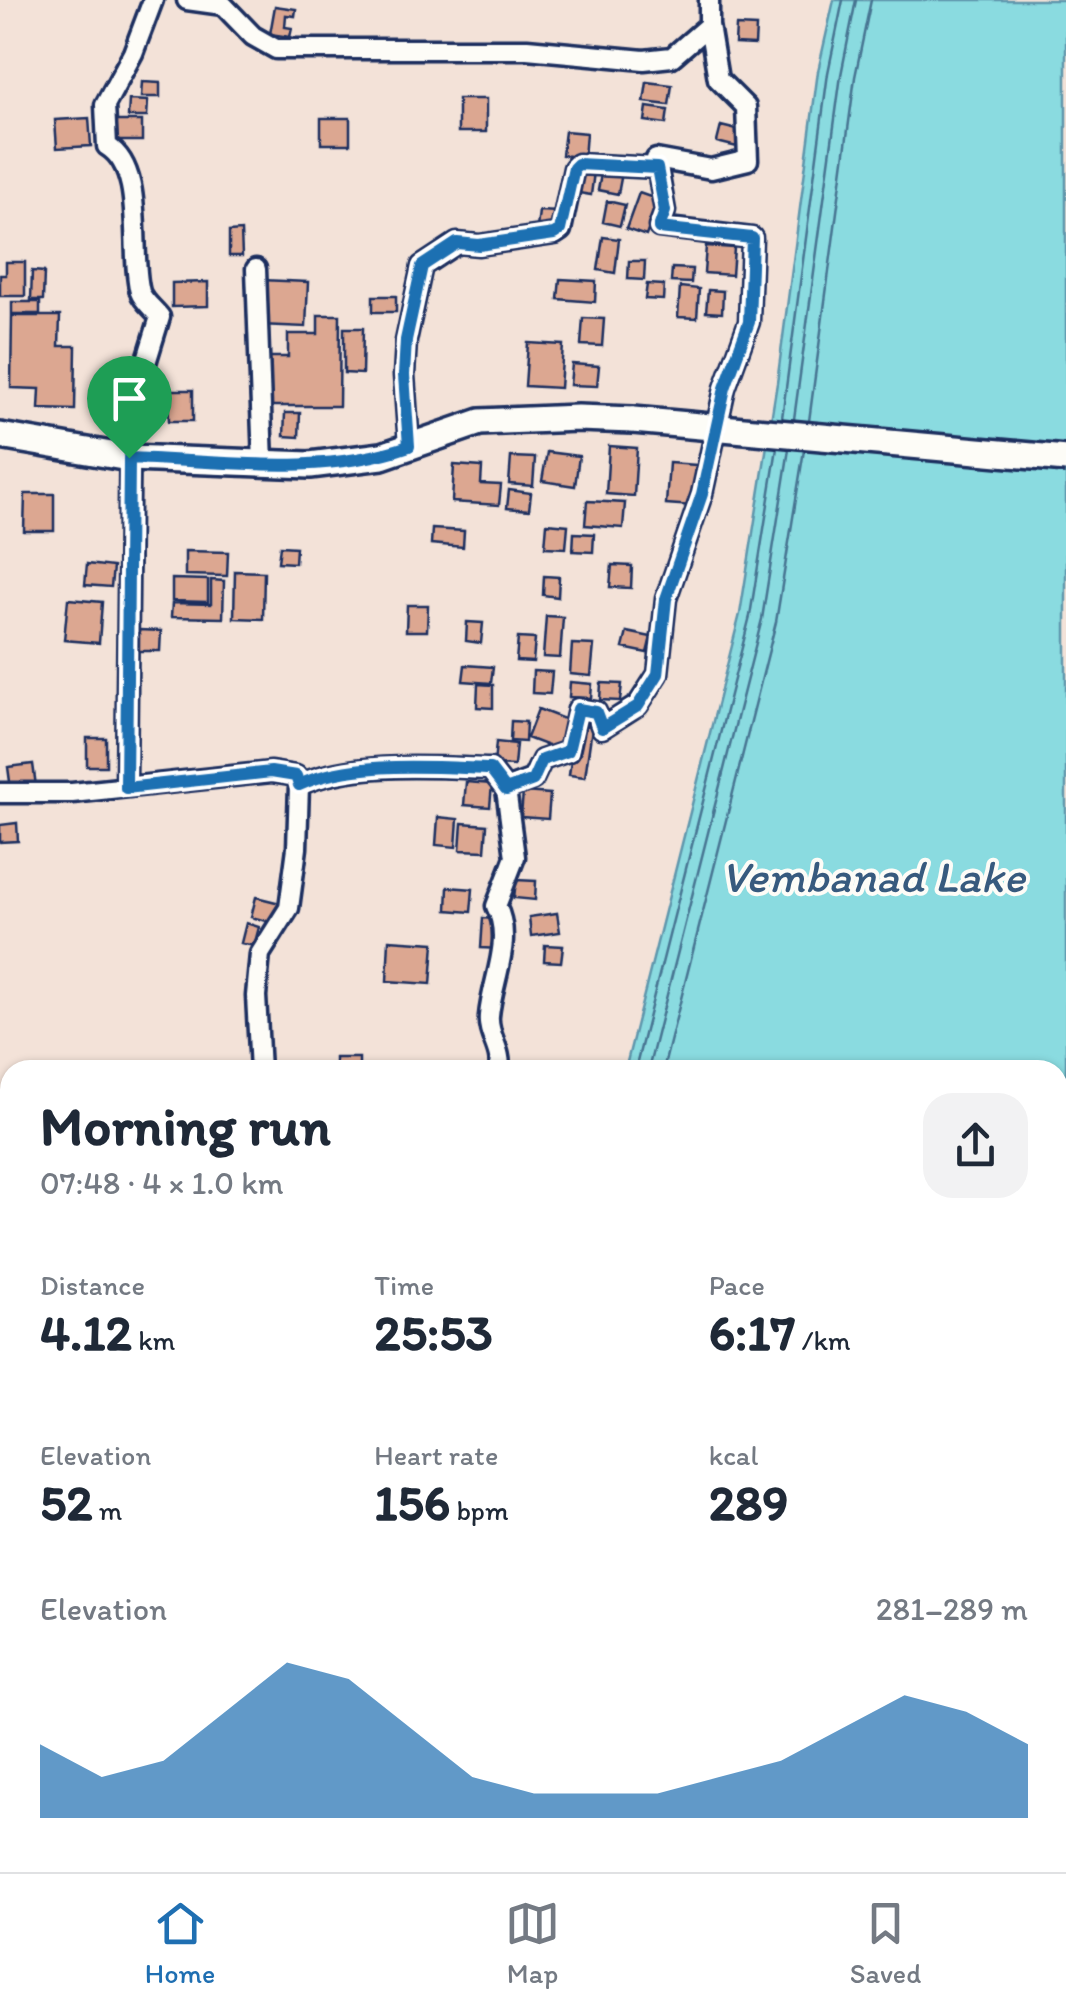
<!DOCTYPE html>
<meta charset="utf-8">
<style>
body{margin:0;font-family:Itim,sans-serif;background:#f2f2f3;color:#1f2937;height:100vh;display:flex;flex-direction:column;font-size:38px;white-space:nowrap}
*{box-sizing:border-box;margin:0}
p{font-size:32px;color:#747a83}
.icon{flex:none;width:55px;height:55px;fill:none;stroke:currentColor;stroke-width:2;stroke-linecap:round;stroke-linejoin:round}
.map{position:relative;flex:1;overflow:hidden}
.panel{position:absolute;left:0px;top:1060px;width:1068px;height:812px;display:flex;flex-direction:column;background:#fff;border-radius:30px 30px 0 0;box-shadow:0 2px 8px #0004}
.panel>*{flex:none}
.pin{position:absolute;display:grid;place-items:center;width:85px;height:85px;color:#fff;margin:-102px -42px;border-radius:50% 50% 50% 0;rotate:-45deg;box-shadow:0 0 10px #0007}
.pin .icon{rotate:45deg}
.round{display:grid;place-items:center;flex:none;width:105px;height:105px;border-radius:30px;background:#f2f2f3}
.head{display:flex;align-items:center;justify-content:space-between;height:170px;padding:0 40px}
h1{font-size:55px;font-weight:700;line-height:75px}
.stats{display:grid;grid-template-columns:repeat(3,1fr);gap:15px;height:170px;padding:10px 40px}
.stats div{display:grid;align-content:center}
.stats b{font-size:50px;font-weight:700}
.stats small{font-size:28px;font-weight:400}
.stats p{font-size:28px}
.chart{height:280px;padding:20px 40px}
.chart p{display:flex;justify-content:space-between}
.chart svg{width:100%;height:180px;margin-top:10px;fill:#1f6fb2;opacity:.7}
.tab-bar{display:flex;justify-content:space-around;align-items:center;height:140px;border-top:2px solid #e0e1e3;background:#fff;font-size:28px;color:#747a83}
.tab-bar a{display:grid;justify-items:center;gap:5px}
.tab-bar .current{color:#1f6fb2}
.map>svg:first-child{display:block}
</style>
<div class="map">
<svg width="1066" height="1872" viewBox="0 0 1066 1872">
<rect width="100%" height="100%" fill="#f3e2d8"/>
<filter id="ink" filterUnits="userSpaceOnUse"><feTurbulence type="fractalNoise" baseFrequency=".01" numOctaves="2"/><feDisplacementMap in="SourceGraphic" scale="20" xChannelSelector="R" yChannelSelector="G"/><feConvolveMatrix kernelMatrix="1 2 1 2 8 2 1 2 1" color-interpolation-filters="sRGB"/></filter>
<g filter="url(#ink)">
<path fill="#8adbe0" stroke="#5e96ac" stroke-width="2.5" d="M 834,0 L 1066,0 L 1066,1872 L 732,1872 L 731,1863 L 1058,1862 L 1058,1070 L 625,1070 L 740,614 L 777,383 L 818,71 Z
M 503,1862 L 622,1862 L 623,1863 L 618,1872 L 498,1872 Z"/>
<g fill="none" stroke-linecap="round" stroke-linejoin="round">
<path stroke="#477492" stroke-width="2.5" d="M 782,418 L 828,73 L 843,0
M 794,419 L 841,75 L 856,0
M 809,421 L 855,77 L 871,0
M 635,1070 L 750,616 L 777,448
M 648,1070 L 762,619 L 789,449
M 663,1070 L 776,622 L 804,450"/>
</g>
<path fill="#dca791" stroke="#1b2f5e" stroke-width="2.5" d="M 275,6 L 296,9 L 295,16 L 286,15 L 285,27 L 292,28 L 290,37 L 270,34 Z
M 736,26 L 756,27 L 755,45 L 735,44 Z
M 142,82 L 160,83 L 160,97 L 141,97 Z
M 647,82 L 672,85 L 669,105 L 644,102 Z
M 458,99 L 486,99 L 486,132 L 458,132 Z
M 129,100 L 148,101 L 147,117 L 128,117 Z
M 647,107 L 668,110 L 666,124 L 645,121 Z
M 89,118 L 91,146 L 57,148 L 55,120 Z
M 321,118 L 350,118 L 350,144 L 321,144 Z
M 110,121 L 142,121 L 142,141 L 110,141 Z
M 721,126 L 741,131 L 737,147 L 717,142 Z
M 565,131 L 586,133 L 584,158 L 562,155 Z
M 577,169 L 594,172 L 591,195 L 573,192 Z
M 602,169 L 622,173 L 618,194 L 598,190 Z
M 639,193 L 659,200 L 646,236 L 626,229 Z
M 607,201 L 625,205 L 620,226 L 603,222 Z
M 539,211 L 558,212 L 556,230 L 537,228 Z
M 241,231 L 242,256 L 229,256 L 229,232 Z
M 603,237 L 619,239 L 615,273 L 598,270 Z
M 706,246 L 734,248 L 732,275 L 704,273 Z
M 629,261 L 645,261 L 644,280 L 628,279 Z
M 6,262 L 25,262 L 25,296 L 0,296 L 0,275 L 6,275 Z
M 672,268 L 692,269 L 691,283 L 671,282 Z
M 32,271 L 44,272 L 43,300 L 31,300 Z
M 560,279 L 596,281 L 595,302 L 558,299 Z
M 261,280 L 308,282 L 306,327 L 260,325 Z
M 208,282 L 208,306 L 172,307 L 172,283 Z
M 647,284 L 664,285 L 663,300 L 645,299 Z
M 680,287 L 699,289 L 697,318 L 678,317 Z
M 708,290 L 723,291 L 722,313 L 706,312 Z
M 373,296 L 396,296 L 396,312 L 373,312 Z
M 12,302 L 40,302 L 40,314 L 12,314 Z
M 318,315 L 340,315 L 339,406 L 264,406 L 264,357 L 288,357 L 288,334 L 318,334 Z
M 12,316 L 60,316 L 59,346 L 76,346 L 75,410 L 39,409 L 40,389 L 11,388 Z
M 583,318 L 604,319 L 602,346 L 581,345 Z
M 344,328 L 363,328 L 362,374 L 344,373 Z
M 528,343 L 563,345 L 560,388 L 525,386 Z
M 572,364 L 599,366 L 597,386 L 570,385 Z
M 168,390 L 193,390 L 193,421 L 169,421 Z
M 285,413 L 300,413 L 299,437 L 284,436 Z
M 609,446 L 637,448 L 634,496 L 606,494 Z
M 547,452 L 579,456 L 575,486 L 542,481 Z
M 511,457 L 535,458 L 533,486 L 509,484 Z
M 669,463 L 696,465 L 693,506 L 666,504 Z
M 454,465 L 482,467 L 481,484 L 501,485 L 499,505 L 452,502 Z
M 509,490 L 531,493 L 529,510 L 507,508 Z
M 25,494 L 54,494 L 54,531 L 24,531 Z
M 587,501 L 625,503 L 623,528 L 585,525 Z
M 547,523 L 568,525 L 566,548 L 545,547 Z
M 432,529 L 464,531 L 463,547 L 431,544 Z
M 574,533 L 594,534 L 593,552 L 573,551 Z
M 280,546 L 296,547 L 295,563 L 278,562 Z
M 185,551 L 228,552 L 227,576 L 185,575 Z
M 87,564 L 113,567 L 111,587 L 85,585 Z
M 612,565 L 632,566 L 631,588 L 610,587 Z
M 235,571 L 264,572 L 263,619 L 234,618 Z
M 544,576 L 559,577 L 558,597 L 543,595 Z
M 172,579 L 208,580 L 208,602 L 172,601 Z
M 211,580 L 224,581 L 223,618 L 171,617 L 172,603 L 211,604 Z
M 68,599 L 102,602 L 99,643 L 64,640 Z
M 407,605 L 428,605 L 427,631 L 406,631 Z
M 546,616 L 563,617 L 560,658 L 543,657 Z
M 467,622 L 483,623 L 481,643 L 466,641 Z
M 139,630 L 161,631 L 160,651 L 139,651 Z
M 627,632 L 651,637 L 647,653 L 623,648 Z
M 518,638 L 535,639 L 533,662 L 516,661 Z
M 572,644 L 594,645 L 591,676 L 570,674 Z
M 465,665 L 493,667 L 491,683 L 463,681 Z
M 533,671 L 552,672 L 550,694 L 532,693 Z
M 570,682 L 592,684 L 591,698 L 569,697 Z
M 601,683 L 622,684 L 620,701 L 600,700 Z
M 478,684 L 493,685 L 493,708 L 477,707 Z
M 538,709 L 572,722 L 561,751 L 527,738 Z
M 578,711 L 594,714 L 585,777 L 569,775 Z
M 511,721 L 526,722 L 525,742 L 510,741 Z
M 87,738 L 106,738 L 106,766 L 87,766 Z
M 496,742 L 516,744 L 514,766 L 494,765 Z
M 33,764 L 36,786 L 11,789 L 8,767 Z
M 466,782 L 492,784 L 490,807 L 464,805 Z
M 523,792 L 550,794 L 548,819 L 521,817 Z
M 438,817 L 458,819 L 456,847 L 436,845 Z
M 17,823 L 18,841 L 0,842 L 0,825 Z
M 462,823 L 487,825 L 485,851 L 460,850 Z
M 516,880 L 536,881 L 535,900 L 514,898 Z
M 448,887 L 473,889 L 471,912 L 447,910 Z
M 256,897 L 280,903 L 275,923 L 251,917 Z
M 557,913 L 560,932 L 531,936 L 529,917 Z
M 483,918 L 502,920 L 500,949 L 481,948 Z
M 246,923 L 259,927 L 254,946 L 241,943 Z
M 389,940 L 434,943 L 431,984 L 387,981 Z
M 545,945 L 563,946 L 561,962 L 544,961 Z
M 335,1058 L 359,1058 L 359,1070 L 335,1070 Z
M 0,1547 L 10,1547 L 10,1590 L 0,1590 Z"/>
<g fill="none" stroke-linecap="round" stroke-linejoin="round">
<g stroke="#1b2f5e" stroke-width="25">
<path id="minor" d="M 187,0 L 223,5 L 253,36 L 276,49 L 527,49 L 644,60 L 672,57 L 709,25 L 709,0
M 256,269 L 263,463
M 409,446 L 404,375 L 406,341 L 422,266 L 457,243 L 479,245 L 555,234 L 561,230 L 574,168 L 578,164 L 657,168
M 299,785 C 349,761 434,767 490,769 L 506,789 L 533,779 L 542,760 L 569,751 L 578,709 L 596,712 L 602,728 L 638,705 L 658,674 L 666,599 L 702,494 L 725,388 L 749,322 L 752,238 L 659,227 L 665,211 L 656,159 L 711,169 L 748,160 L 746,107 L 718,79 L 709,25
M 126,787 L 130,415 L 160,317 C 154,309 143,301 140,292 C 129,252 147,170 107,146 L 105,105 L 133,53 L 153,0
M 0,793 L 72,793 L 271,772 L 296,776 L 299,785 L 297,848 L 289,908 L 260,954 L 256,996 L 260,1070
M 499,1070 C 503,1050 487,1036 489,1016 C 492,980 514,940 496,906 L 515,857 L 506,789
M 0,1491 L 10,1492
M 13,1872 L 14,1862
M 392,1872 L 398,1862"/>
</g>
<g stroke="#1b2f5e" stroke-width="32">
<path id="secondary" d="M 0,436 L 129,458 L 310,465 L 382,456 L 480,422 L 578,418 L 633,420"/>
</g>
<use href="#minor" stroke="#fdfcf7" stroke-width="18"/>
<use href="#secondary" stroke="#fdfcf7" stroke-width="25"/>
<g stroke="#1b2f5e" stroke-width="32" stroke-linecap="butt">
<path id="secondary-bridge" d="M 633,420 L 1066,459"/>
</g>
<use href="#secondary-bridge" stroke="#fdfcf7" stroke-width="25"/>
</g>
</g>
<g fill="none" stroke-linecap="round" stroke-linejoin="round" filter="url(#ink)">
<g stroke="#fff" stroke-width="20">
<path id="route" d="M 578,164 L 657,168 L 665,211 L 659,228 L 752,238 L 749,322 L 725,388 L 702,494 L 666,599 L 658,674 L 638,706 L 602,728 L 596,712 L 578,709 L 568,751 L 542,760 L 533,780 L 506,790 L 490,769 C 433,767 352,760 299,785 L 296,776 L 271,772 L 126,788 L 129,458 C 221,461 321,477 409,446 L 404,375 L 406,340 L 422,266 L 457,243 L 479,245 L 554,234 L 560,230 L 574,168 Z"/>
</g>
<use href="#route" stroke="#1f6fb2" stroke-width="12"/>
</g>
<g text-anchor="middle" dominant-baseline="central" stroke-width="8" stroke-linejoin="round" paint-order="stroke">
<g font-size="45" font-style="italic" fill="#375a7e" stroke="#fdfcf7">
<text x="873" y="876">Vembanad Lake</text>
</g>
</g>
</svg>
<div class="pin" style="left:129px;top:458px;background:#1e9e55"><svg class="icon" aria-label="arrive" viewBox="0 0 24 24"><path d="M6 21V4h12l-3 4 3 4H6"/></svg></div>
<section class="panel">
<div class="head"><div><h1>Morning run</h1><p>07:48 · 4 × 1.0 km</p></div><a class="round"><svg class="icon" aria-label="share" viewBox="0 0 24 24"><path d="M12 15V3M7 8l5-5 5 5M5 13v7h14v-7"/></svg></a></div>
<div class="stats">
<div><p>Distance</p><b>4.12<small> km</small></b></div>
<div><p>Time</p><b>25:53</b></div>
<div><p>Pace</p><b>6:17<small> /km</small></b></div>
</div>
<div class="stats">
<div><p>Elevation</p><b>52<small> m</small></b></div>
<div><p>Heart rate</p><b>156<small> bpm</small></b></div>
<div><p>kcal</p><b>289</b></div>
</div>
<div class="chart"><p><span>Elevation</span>281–289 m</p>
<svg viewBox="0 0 160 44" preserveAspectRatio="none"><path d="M0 44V26L10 34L20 30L30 18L40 6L50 10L60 22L70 34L80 38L90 38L100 38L110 34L120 30L130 22L140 14L150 18L160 26V44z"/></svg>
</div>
</section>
</div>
<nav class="tab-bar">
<a class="current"><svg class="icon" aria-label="home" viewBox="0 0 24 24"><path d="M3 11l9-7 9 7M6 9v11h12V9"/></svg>Home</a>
<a><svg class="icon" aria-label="map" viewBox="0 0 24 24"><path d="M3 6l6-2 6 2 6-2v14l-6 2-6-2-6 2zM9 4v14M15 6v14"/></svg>Map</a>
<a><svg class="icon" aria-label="saved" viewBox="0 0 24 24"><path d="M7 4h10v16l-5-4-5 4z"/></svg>Saved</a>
</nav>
